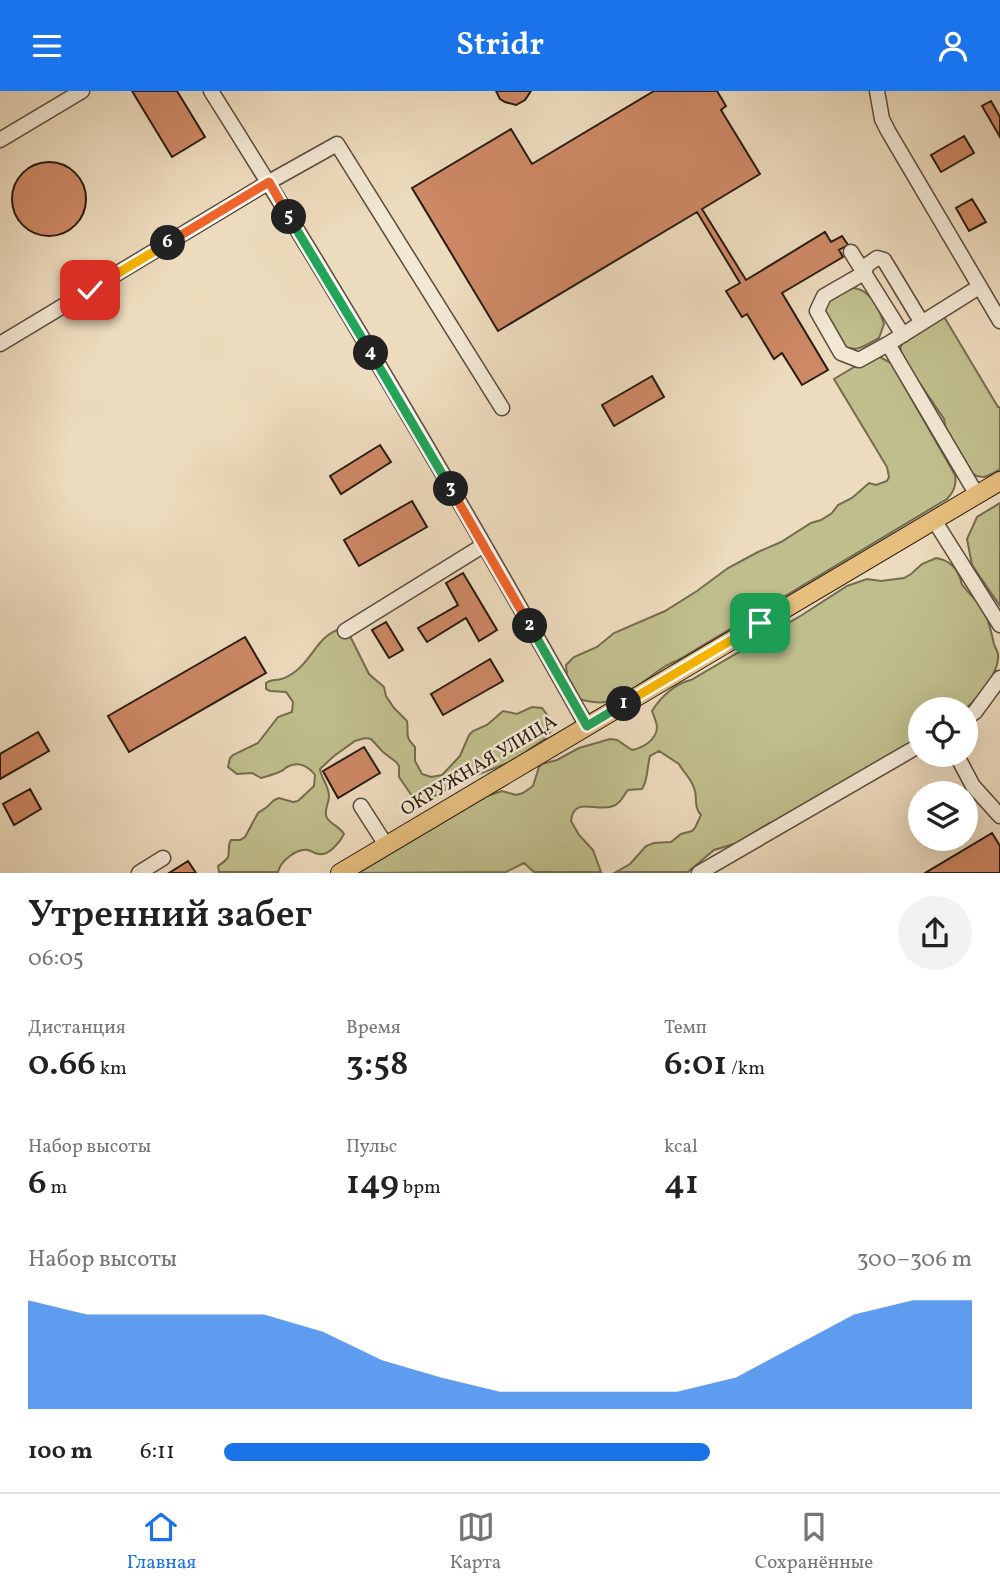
<!DOCTYPE html>
<html lang="ru">
<meta charset="utf-8">
<style>
body{margin:0;font-family:Vollkorn,serif;background:#f2f2f2;color:#222;height:100vh;display:flex;flex-direction:column;font-size:26px;white-space:nowrap}
*{box-sizing:border-box;margin:0}
p{font-size:23px;color:#767676}
.icon{flex:none;width:38px;height:38px;fill:none;stroke:currentColor;stroke-width:2;stroke-linecap:round;stroke-linejoin:round}
.map{position:relative;height:782px;overflow:hidden}
.panel{display:flex;flex-direction:column;background:#fff;flex:1}
.panel>*{flex:none}
.controls{position:absolute;left:908px;top:606px;display:grid;gap:14px}
.controls a{display:grid;place-items:center;width:70px;height:70px;border-radius:50%;background:#fff;box-shadow:0 7px 28px #0002;font-size:35px}
.pin{position:absolute;display:grid;place-items:center;width:60px;height:60px;color:#fff;margin:-30px;border-radius:14px;box-shadow:0 4px 10px #0006}
.km{position:absolute;width:35px;height:35px;margin:-18px;border-radius:50%;background:#222;color:#fff;font-size:19px;line-height:35px;text-align:center}
.round{display:grid;place-items:center;flex:none;width:74px;height:74px;border-radius:37px;background:#f2f2f2}
.summary{display:flex;align-items:center;justify-content:space-between;height:119px;padding:0 28px}
h1{font-size:38px;font-weight:600;line-height:52px}
.metrics{display:grid;grid-template-columns:repeat(3,1fr);gap:10px;height:119px;padding:7px 28px}
.metrics div{display:grid;align-content:center}
.metrics b{font-size:35px;font-weight:600}
.metrics small{font-size:19px;font-weight:400}
.metrics p{font-size:19px}
.chart{height:196px;padding:14px 28px}
.chart p{display:flex;justify-content:space-between}
.chart svg{width:100%;height:126px;margin-top:7px;fill:#1a73e8;opacity:.7}
ul{padding:0 28px;list-style:none;font-size:23px}
li{display:grid;grid-template-columns:112px 84px 1fr;align-items:center;height:52px}
li i{height:18px;border-radius:9px;background:#1a73e8}
header{display:flex;justify-content:space-between;align-items:center;height:91px;padding:0 28px;background:#1a73e8;color:#fff;font-size:32px;font-weight:600}
.dock{display:flex;justify-content:space-around;align-items:center;height:98px;border-top:2px solid #e0e0e0;background:#fff;font-size:19px;color:#767676}
.dock a{display:grid;justify-items:center;gap:4px}
.dock .on{color:#1a73e8}
.map>svg:first-child{display:block}
</style>
<header><svg class="icon" aria-label="menu" viewBox="0 0 24 24"><path d="M4 6h16M4 12h16M4 18h16"/></svg>Stridr<svg class="icon" aria-label="person" viewBox="0 0 24 24"><circle cx="12" cy="8" r="4"/><path d="M4 21q1-7 8-7t8 7"/></svg></header>
<div class="map">
<svg width="1000" height="782" viewBox="0 0 1000 782">
<rect width="100%" height="100%" fill="#eddbbd"/>
<filter id="stains"><feTurbulence type="fractalNoise" baseFrequency=".00286" numOctaves="4"/><feColorMatrix values="0 0 0 0 .2 0 0 0 0 .09 0 0 0 0 .02 0 0 0 .5 -.17"/></filter>
<radialGradient id="worn" r=".72"><stop offset=".6" stop-color="#630" stop-opacity="0"/><stop offset="1" stop-color="#630" stop-opacity=".3"/></radialGradient>
<path fill="#c0be8c" stroke="#746c4e" stroke-width="2" d="M 850,197 C 869,196 879,217 884,233 L 879,247 C 864,255 858,262 841,255 L 824,220 L 830,208 Z
M 943,224 L 998,316 L 1000,316 L 1000,378 C 995,381 989,385 984,386 C 965,387 956,361 950,348 L 951,345 L 946,340 L 944,328 L 921,294 L 904,272 L 900,265 L 901,253 Z
M 878,265 L 891,272 L 955,384 C 957,394 954,401 947,408 L 685,565 C 677,570 668,573 661,578 C 628,600 616,622 573,606 L 567,585 L 566,574 L 574,566 L 597,556 L 614,542 L 665,520 L 697,500 L 728,477 L 758,461 L 781,451 L 811,432 L 821,429 L 832,422 L 838,414 L 852,407 L 869,392 L 876,394 L 887,390 L 889,386 L 887,376 L 834,288 L 871,266 Z
M 1000,412 L 1000,515 L 972,474 L 967,448 L 977,426 Z
M 936,467 C 948,469 956,475 960,487 C 963,494 959,490 964,496 C 969,503 977,509 982,517 C 989,528 991,540 994,553 C 995,556 997,559 998,563 C 1000,582 978,607 965,618 L 920,618 L 920,648 L 781,728 L 768,733 L 737,752 L 714,759 L 688,781 L 616,781 L 630,773 L 646,755 L 654,752 L 671,751 L 681,743 L 692,740 L 695,737 L 701,724 C 693,715 698,707 694,697 C 691,687 683,681 679,673 L 659,660 L 650,665 C 647,675 648,690 642,698 L 628,699 C 623,704 622,712 613,715 C 597,722 574,704 571,730 L 579,744 L 593,759 L 601,781 L 534,781 L 524,772 L 506,781 L 358,782 L 487,705 L 502,700 L 516,704 L 523,702 L 533,695 L 539,676 L 542,673 L 557,669 L 579,657 L 610,648 L 617,649 L 632,659 C 643,657 656,649 657,637 C 657,631 654,626 652,620 C 660,607 675,592 691,589 L 802,524 L 847,495 L 867,488 L 881,490 L 904,487 L 911,483 L 922,473 Z
M 341,538 L 349,543 L 369,583 L 384,596 L 386,605 L 394,617 L 407,630 C 409,644 404,645 415,656 L 415,670 L 422,683 L 431,686 L 442,684 L 460,665 L 469,644 L 473,640 L 487,634 L 503,620 L 517,623 L 532,616 L 542,617 L 548,625 L 552,634 L 552,638 L 546,647 L 513,670 L 461,690 L 426,710 L 412,705 L 399,686 L 399,675 L 396,671 L 383,661 L 371,648 L 365,647 L 355,650 L 334,665 L 320,678 C 321,687 329,695 329,705 C 329,713 323,720 327,727 C 332,734 340,736 344,743 C 340,751 329,765 319,763 C 315,763 312,760 308,759 C 296,757 280,771 278,781 L 219,781 L 218,775 C 222,772 226,770 228,766 C 230,760 227,755 231,749 L 240,749 L 245,746 L 258,722 L 267,716 L 274,709 L 279,707 L 293,711 L 298,710 L 314,695 L 315,684 C 309,676 299,670 289,675 C 279,680 289,677 279,681 C 273,684 267,685 261,687 L 252,682 L 237,683 L 228,676 L 230,667 L 233,664 L 258,652 L 278,626 L 292,621 L 293,611 L 286,601 L 270,600 L 266,598 L 266,592 C 271,588 274,590 281,588 C 286,587 292,583 296,580 C 313,567 319,543 341,538 Z"/>
<path fill="#cd8865" stroke="#291b10" stroke-width="2" d="M 132,0 L 177,0 L 205,46 L 172,66 Z
M 496,0 L 531,0 L 525,9 L 516,14 L 505,11 L 500,8 Z
M 654,0 L 717,0 L 726,15 L 721,19 L 760,83 L 702,118 L 746,189 L 825,141 L 831,151 L 842,145 L 848,154 L 839,159 L 843,166 L 782,202 L 828,279 L 802,294 L 782,262 L 774,268 L 747,223 L 742,226 L 726,200 L 740,192 L 697,121 L 498,240 L 412,97 L 511,38 L 532,73 Z
M 991,10 L 1000,26 L 1000,46 L 982,15 Z
M 964,45 L 974,62 L 941,81 L 931,64 Z
M12 108a37 37 0 1 1 74 0a37 37 0 1 1-74 0Z
M 972,108 L 986,131 L 969,140 L 956,117 Z
M 652,285 L 664,306 L 614,335 L 602,314 Z
M 380,354 L 391,371 L 341,403 L 330,385 Z
M 412,410 L 427,436 L 359,475 L 344,449 Z
M 463,482 L 497,539 L 479,550 L 466,527 L 427,551 L 418,537 L 458,514 L 446,492 Z
M 386,531 L 403,559 L 389,567 L 372,539 Z
M 245,546 L 266,582 L 129,661 L 108,625 Z
M 490,568 L 503,590 L 443,624 L 431,603 Z
M 38,641 L 49,660 L 0,688 L 0,663 Z
M 364,656 L 380,682 L 338,707 L 323,680 Z
M 30,698 L 41,718 L 14,734 L 3,713 Z
M 992,742 L 1000,755 L 1000,782 L 925,782 Z
M 188,770 L 196,782 L 169,782 Z"/>
<g fill="none" stroke-linecap="round" stroke-linejoin="round">
<g stroke="#5a4b3b" stroke-width="17">
<path id="minor" d="M 211,0 C 342,208 467,421 587,635
M 877,0 L 882,28 L 888,40 L 1000,230
M 0,49 L 82,0
M 851,161 L 903,244
M 922,232 L 884,169 L 877,167 L 867,174 L 864,182 L 824,205 L 817,220 L 841,262 L 859,269 L 888,253 L 979,196
M 0,253 L 269,91 L 337,53 L 502,317
M 888,253 L 977,404
M 934,429 L 1000,534
M 345,540 L 484,454
M 966,627 L 975,621 L 1000,587
M 956,663 L 973,695 L 1000,725
M 361,715 L 386,754
M 139,782 L 163,767
M 699,782 L 920,654"/>
</g>
<g stroke="#291b10" stroke-width="20">
<path id="major" d="M 340,782 L 1000,390"/>
</g>
<use href="#minor" stroke="#f3e8d4" stroke-width="14"/>
<use href="#major" stroke="#e6be7e" stroke-width="18"/>
</g>
<g fill="none" stroke-linecap="round" stroke-linejoin="round">
<g stroke="#fff" stroke-width="14">
<path id="split-1" d="M 624,613 L 760,532"/>
</g>
<g stroke="#fff" stroke-width="14">
<path id="split-2" d="M 530,535 L 587,635 L 624,613"/>
</g>
<g stroke="#fff" stroke-width="14">
<path id="split-3" d="M 451,398 L 530,535"/>
</g>
<g stroke="#fff" stroke-width="14">
<path id="split-4" d="M 371,262 L 451,398"/>
</g>
<g stroke="#fff" stroke-width="14">
<path id="split-5" d="M 289,126 L 371,262"/>
</g>
<g stroke="#fff" stroke-width="14">
<path id="split-6" d="M 168,152 L 269,91 L 289,126"/>
</g>
<g stroke="#fff" stroke-width="14">
<path id="split-7" d="M 90,199 L 168,152"/>
</g>
<use href="#split-1" stroke="#f5b400" stroke-width="9"/>
<use href="#split-2" stroke="#22a559" stroke-width="9"/>
<use href="#split-3" stroke="#f0652b" stroke-width="9"/>
<use href="#split-4" stroke="#22a559" stroke-width="9"/>
<use href="#split-5" stroke="#22a559" stroke-width="9"/>
<use href="#split-6" stroke="#f0652b" stroke-width="9"/>
<use href="#split-7" stroke="#f5b400" stroke-width="9"/>
</g>
<g text-anchor="middle" dominant-baseline="central" stroke-width="5" stroke-linejoin="round" paint-order="stroke">
<g font-size="19" fill="#291b10" stroke="#f3e8d4">
<text transform="translate(479 675) rotate(-31)">ОКРУЖНАЯ УЛИЦА</text>
</g>
</g>
<rect width="100%" height="100%" filter="url(#stains)"/>
<rect width="100%" height="100%" fill="url(#worn)"/>
</svg>
<div class="controls">
<a><svg class="icon" aria-label="locate" viewBox="0 0 24 24"><circle cx="12" cy="12" r="6"/><path d="M12 2v4M12 18v4M2 12h4M18 12h4"/></svg></a>
<a><svg class="icon" aria-label="layers" viewBox="0 0 24 24"><path d="M12 4l9 5-9 5-9-5zM3 14l9 5 9-5"/></svg></a>
</div>
<div class="pin" style="left:760px;top:532px;background:#1e9e55"><svg class="icon" aria-label="arrive" viewBox="0 0 24 24"><path d="M6 21V4h12l-3 4 3 4H6"/></svg></div>
<div class="pin" style="left:90px;top:199px;background:#d93025"><svg class="icon" aria-label="check" viewBox="0 0 24 24"><path d="M5 12l5 5 9-10"/></svg></div>
<b class="km" style="left:624px;top:613px">1</b>
<b class="km" style="left:530px;top:535px">2</b>
<b class="km" style="left:451px;top:398px">3</b>
<b class="km" style="left:371px;top:262px">4</b>
<b class="km" style="left:289px;top:126px">5</b>
<b class="km" style="left:168px;top:152px">6</b>
</div>
<section class="panel">
<div class="summary"><div><h1>Утренний забег</h1><p>06:05</p></div><a class="round"><svg class="icon" aria-label="share" viewBox="0 0 24 24"><path d="M12 15V3M7 8l5-5 5 5M5 13v7h14v-7"/></svg></a></div>
<div class="metrics">
<div><p>Дистанция</p><b>0.66<small> km</small></b></div>
<div><p>Время</p><b>3:58</b></div>
<div><p>Темп</p><b>6:01<small> /km</small></b></div>
</div>
<div class="metrics">
<div><p>Набор высоты</p><b>6<small> m</small></b></div>
<div><p>Пульс</p><b>149<small> bpm</small></b></div>
<div><p>kcal</p><b>41</b></div>
</div>
<div class="chart"><p><span>Набор высоты</span>300–306 m</p>
<svg viewBox="0 0 160 44" preserveAspectRatio="none"><path d="M0 44V6L10 11L20 11L30 11L40 11L50 17L60 27L70 33L80 38L90 38L100 38L110 38L120 33L130 22L140 11L150 6L160 6V44z"/></svg>
</div>
<ul>
<li><b>100 m</b>6:11<i style="width:65%"></i></li>
</ul>
</section>
<nav class="dock">
<a class="on"><svg class="icon" aria-label="home" viewBox="0 0 24 24"><path d="M3 11l9-7 9 7M6 9v11h12V9"/></svg>Главная</a>
<a><svg class="icon" aria-label="map" viewBox="0 0 24 24"><path d="M3 6l6-2 6 2 6-2v14l-6 2-6-2-6 2zM9 4v14M15 6v14"/></svg>Карта</a>
<a><svg class="icon" aria-label="saved" viewBox="0 0 24 24"><path d="M7 4h10v16l-5-4-5 4z"/></svg>Сохранённые</a>
</nav>
